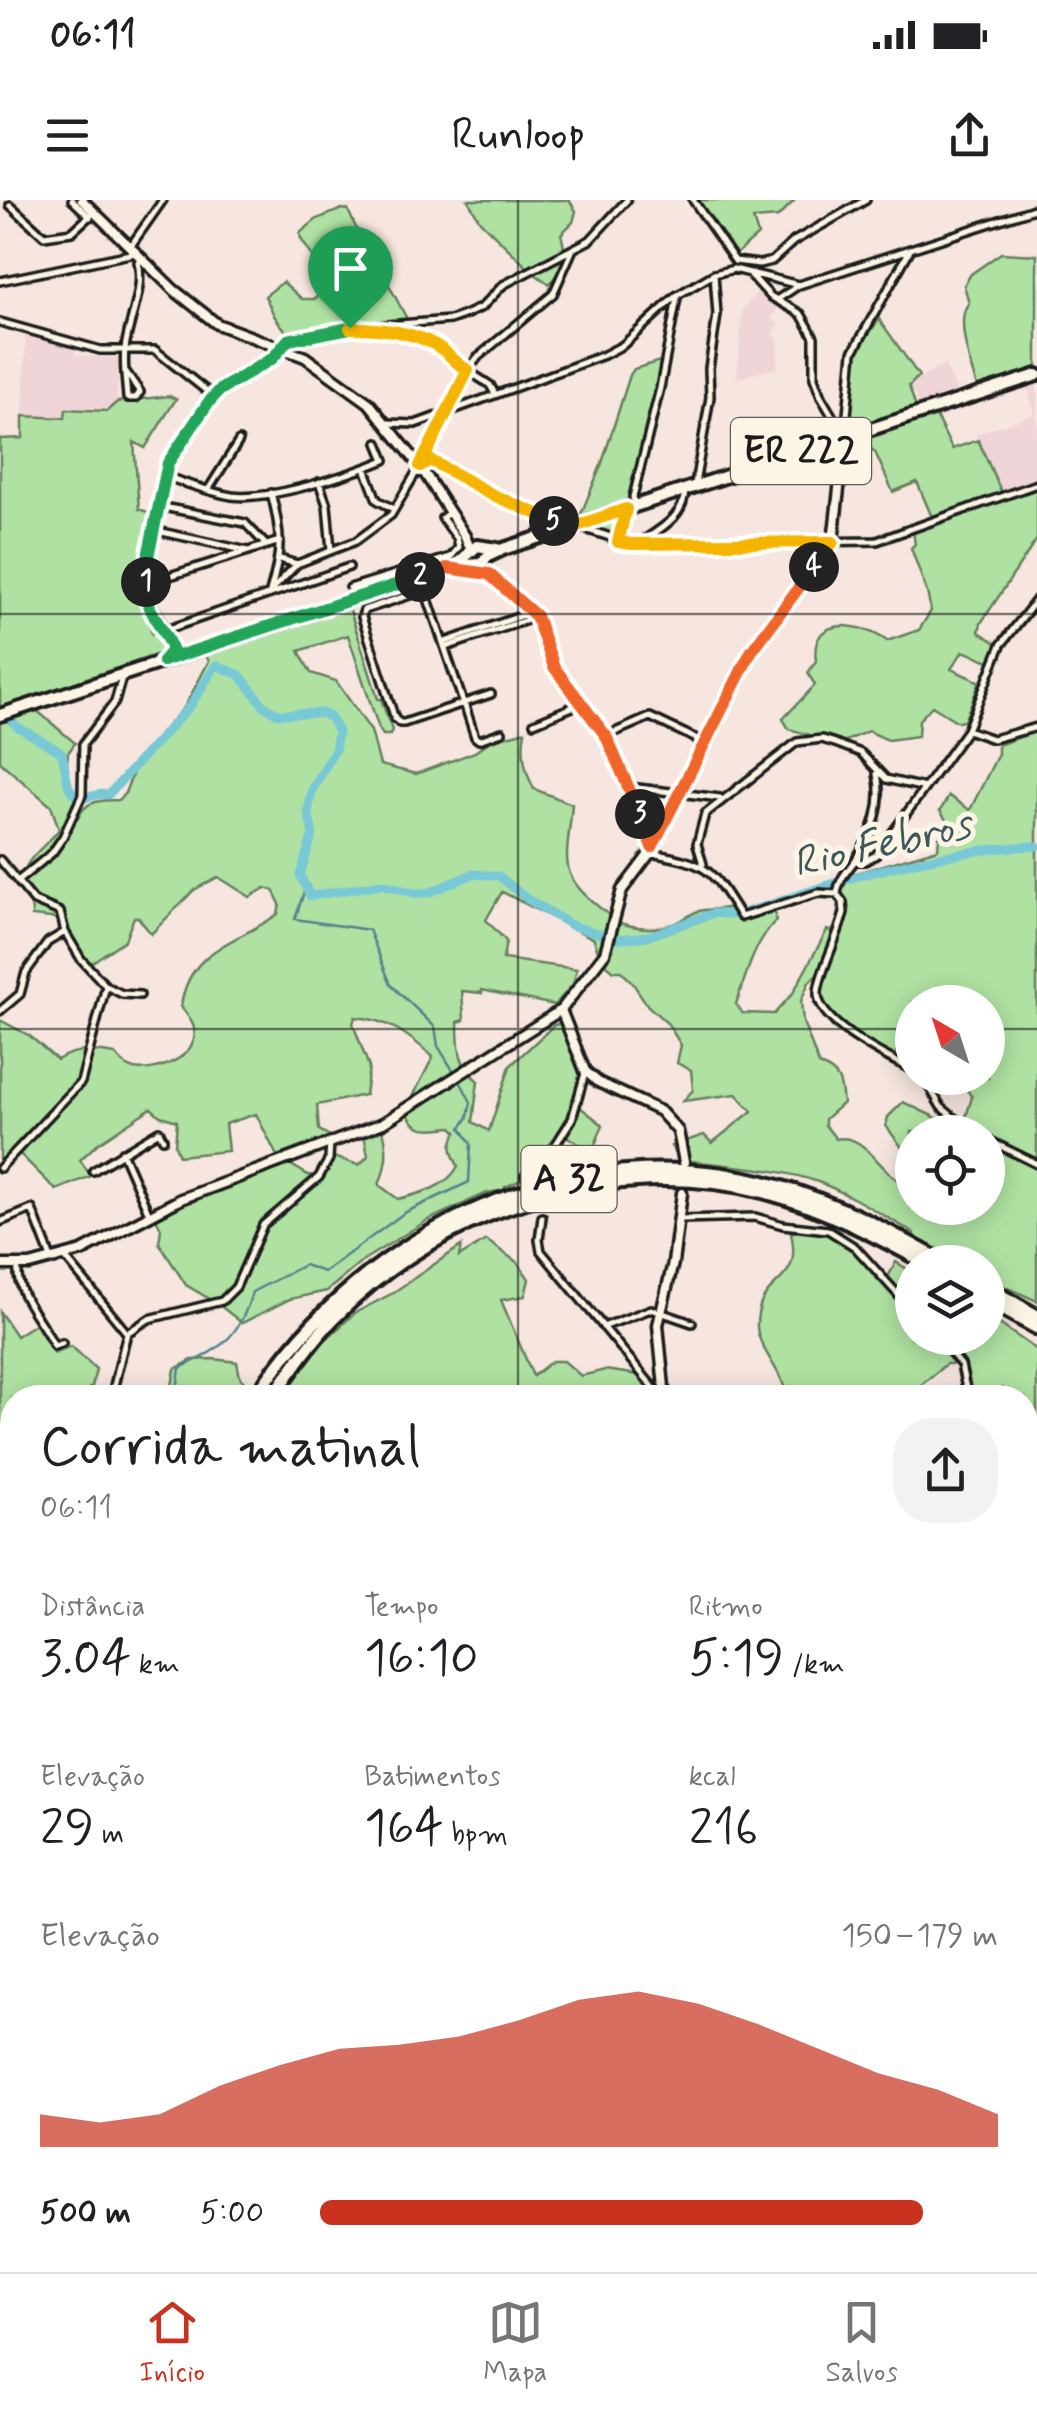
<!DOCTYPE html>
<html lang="pt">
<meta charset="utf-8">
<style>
body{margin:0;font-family:Mynerve,sans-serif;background:#f2f2f2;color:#202124;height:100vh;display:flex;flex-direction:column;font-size:38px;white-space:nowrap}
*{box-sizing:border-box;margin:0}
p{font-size:32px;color:#757577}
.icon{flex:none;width:55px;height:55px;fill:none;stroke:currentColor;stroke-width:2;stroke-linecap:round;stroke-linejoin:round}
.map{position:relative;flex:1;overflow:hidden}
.panel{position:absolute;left:0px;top:1185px;width:1038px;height:888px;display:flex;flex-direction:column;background:#fff;border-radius:40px 40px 0 0;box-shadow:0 5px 25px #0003}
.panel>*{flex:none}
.needle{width:65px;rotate:321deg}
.buttons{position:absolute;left:895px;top:785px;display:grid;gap:20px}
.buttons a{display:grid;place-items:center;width:110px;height:110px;border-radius:50%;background:#fff;box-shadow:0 5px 25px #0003;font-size:50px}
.pin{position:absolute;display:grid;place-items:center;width:85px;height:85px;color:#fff;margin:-102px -42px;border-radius:50% 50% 50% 0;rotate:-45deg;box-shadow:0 0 10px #0007}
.pin .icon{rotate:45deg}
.km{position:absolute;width:50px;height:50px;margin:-25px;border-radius:50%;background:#222;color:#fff;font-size:28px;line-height:50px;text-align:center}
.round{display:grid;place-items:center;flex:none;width:105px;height:105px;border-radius:40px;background:#f2f2f2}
.overview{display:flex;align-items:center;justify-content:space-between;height:170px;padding:0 40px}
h1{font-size:55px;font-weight:600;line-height:75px}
.stats{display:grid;grid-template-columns:repeat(3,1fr);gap:15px;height:170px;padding:10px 40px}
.stats div{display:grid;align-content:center}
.stats b{font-size:50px;font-weight:600}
.stats small{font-size:28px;font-weight:400}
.stats p{font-size:28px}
.chart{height:280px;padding:20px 40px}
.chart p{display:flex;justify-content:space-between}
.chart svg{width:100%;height:180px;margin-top:10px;fill:#c8321e;opacity:.7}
ul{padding:0 40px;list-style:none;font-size:32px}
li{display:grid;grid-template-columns:160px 120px 1fr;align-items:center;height:75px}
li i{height:25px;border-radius:12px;background:#c8321e}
.status{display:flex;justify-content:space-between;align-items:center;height:70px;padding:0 50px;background:#fff;direction:ltr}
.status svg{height:28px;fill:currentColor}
header{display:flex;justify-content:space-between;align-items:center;height:130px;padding:0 40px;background:#fff;font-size:45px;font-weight:600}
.tab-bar{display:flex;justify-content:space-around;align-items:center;height:140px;border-top:2px solid #e0e0e0;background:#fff;font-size:28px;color:#757577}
.tab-bar a{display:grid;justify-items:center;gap:5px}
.tab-bar .on{color:#c8321e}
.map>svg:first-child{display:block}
</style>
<div class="status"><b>06:11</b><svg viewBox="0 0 49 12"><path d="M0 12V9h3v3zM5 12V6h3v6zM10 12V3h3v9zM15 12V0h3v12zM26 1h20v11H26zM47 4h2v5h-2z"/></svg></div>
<header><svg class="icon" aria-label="menu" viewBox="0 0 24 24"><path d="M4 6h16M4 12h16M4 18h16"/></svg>Runloop<svg class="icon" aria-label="share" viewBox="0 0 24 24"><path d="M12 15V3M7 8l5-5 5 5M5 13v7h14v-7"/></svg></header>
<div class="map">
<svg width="1037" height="2072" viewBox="0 0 1037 2072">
<rect width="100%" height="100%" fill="#f6e6df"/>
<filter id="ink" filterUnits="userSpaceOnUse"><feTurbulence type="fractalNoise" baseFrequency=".01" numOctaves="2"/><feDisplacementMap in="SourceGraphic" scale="20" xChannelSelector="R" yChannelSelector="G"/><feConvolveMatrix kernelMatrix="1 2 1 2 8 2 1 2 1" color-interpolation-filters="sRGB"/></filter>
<g filter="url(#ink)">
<path fill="#efd5d8" d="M 760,88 L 781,104 L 771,119 L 778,124 L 772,135 L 778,138 L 777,168 L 737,178 L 742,111 Z
M 26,136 L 75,149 L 75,155 L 118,158 L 117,204 L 108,211 L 66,209 L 65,219 L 23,216 Z
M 945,164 L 958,194 L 919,207 L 911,184 Z
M 1037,179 L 1037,281 L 1004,294 L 976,234 L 1035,214 L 1026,182 Z"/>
<path fill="#afe2a2" stroke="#667f5f" stroke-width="2.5" d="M 468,0 L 569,0 L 576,11 L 573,22 L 561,34 C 567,55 565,68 549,84 L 531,71 L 480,21 Z
M 696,0 L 795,0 L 778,17 L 753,19 L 758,35 L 734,56 Z
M 342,9 L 348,10 L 361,39 L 372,53 L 408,121 L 325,129 L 292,139 L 275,117 L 265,96 L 283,82 L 302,99 L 314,99 L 327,89 L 321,70 L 301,39 L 300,33 L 317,19 Z
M 1001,53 L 1037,55 L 1037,169 L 977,187 C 971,167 954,118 969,103 L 964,85 L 971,74 Z
M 879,119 L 919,176 L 909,186 L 916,208 L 930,204 L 952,249 L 978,240 L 1005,300 L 1037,288 L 1037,339 L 981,423 L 979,432 L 998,444 L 989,461 L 963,451 L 951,469 L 980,482 L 964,521 L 958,522 L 932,506 L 919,520 L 918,536 L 888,540 L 868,531 L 839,544 L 789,529 L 783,519 L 815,485 L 808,473 L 816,461 C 809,413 862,423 887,441 L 919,430 L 931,411 L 927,392 L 911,348 L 915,344 L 913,331 L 934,322 L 917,282 L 893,292 L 875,252 L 857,237 L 850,213 L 855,155 Z
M 663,160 L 629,302 L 615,335 L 585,327 L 579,319 L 602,263 L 630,175 L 634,169 Z
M 169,196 L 176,199 L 145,248 L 134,242 L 139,309 L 153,314 L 141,391 L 152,434 L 161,430 L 167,451 L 0,508 L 0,239 L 23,238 L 23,216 L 65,218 L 66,209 L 107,211 L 117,202 Z
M 349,407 L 378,499 L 381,499 L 392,530 L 390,535 L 383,535 L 379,529 L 348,435 L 299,451 L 311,473 L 336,481 L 371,531 L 380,565 L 416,574 L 475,552 L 490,541 L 525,531 C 521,552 524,570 534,589 L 572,604 C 567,665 554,673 609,715 L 609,719 C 631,728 656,732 678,722 C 685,719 693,712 699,711 C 708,708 717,711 730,707 L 740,720 L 774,710 L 776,720 C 753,745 747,773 736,804 L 742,813 L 774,814 L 793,793 L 827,730 L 835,731 L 819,772 L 809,782 L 801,801 L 803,822 L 819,865 C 840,872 841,882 843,903 L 825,919 L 825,925 L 836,939 C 866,932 880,974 905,984 L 912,981 L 912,1008 L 988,1008 L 988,932 L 912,932 L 912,961 L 886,926 L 888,917 L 903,902 L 962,930 L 972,897 L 959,878 L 988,878 L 988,802 L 912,802 L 912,849 L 902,844 L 891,860 C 871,847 858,832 833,828 L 814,803 L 842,716 L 841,692 L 846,676 L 938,649 L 939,637 L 949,624 L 940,611 L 949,596 L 970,610 L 998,554 L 998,545 L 1037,531 L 1037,1101 L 988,1079 L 988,1062 L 959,1062 L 912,1038 L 914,1033 C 882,1015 852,995 818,982 C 773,966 725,967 679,959 L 671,946 L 704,935 L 712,943 L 752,911 L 736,894 L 683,901 L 693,890 L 691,870 L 677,863 L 681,845 L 668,824 L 648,806 L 632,782 L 621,771 L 614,771 L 601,760 L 594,739 L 502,692 L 486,720 L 506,741 L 503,759 L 577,769 L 573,785 L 554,805 L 482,790 L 482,793 L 462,791 L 464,820 L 458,822 C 458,847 458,865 478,881 L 473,922 L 489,931 L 510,866 L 554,825 L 566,822 L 586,865 L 580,907 L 603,925 L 592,952 L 566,936 L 544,970 L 505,987 L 505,990 L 487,993 L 428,1020 L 365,1059 L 327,1091 L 290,1099 L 242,1123 L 218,1104 L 186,1085 L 159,1043 L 161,1029 L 155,1016 L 286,962 L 308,975 L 318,976 L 330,956 L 359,965 L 368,956 L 364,934 L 382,927 C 389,949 387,964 379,985 L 398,999 C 419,994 448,987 458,966 C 451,952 448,945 457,932 L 452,927 C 430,929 415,934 406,910 L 433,857 C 408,834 389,820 355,817 L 353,824 L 369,867 L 365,895 L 317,905 L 319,930 L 330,936 L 277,956 L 256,914 L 225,924 L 228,951 L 179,956 L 175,945 L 177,921 L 160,916 L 151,908 L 97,944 L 80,960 L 91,976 L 56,990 L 18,952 L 0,967 L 0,820 L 30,836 L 57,860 C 75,848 94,850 115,854 C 120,860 125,867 134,869 C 156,873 200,857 194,828 C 192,820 186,813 181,807 C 188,748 238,743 278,714 L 280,704 L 273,690 L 265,688 L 250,697 L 218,677 L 194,690 L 151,734 L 138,717 L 134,717 L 125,740 L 91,763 L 81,755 L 60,719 L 32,716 C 33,703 26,696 24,684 C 19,660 48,646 59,629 L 51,606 L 0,562 L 0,521 L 35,509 L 75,543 L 68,553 L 66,574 L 77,596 L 74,613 L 78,618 C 85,600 102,600 119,600 L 125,593 L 138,559 L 185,506 L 209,461 L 206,456 L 231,443 Z
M 805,1028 L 839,1035 L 887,1079 L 896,1062 L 912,1072 L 912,1138 L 988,1138 L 988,1116 L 1037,1150 L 1037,1250 L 1025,1236 L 1025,1198 L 1011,1197 L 1003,1188 L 970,1197 L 965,1176 L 957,1164 L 946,1164 L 915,1190 L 918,1197 L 778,1197 L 785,1189 C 779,1167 756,1146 757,1123 C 759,1074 804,1088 791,1033 Z
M 486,1040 L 518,1063 L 529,1079 L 525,1096 L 501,1100 L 533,1176 L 552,1161 L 564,1161 L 581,1176 L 605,1170 L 639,1175 L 658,1197 L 280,1198 L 323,1142 L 355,1113 L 391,1094 L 461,1046 L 459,1057 Z
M 0,1112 L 16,1136 L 38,1122 L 54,1153 L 71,1146 L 96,1169 L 92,1187 L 72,1197 L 12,1198 L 12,1327 L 0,1333 Z
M 213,1159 L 237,1162 L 240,1177 L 245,1183 L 236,1197 L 170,1197 L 175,1169 L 192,1160 Z
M 1,1433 L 12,1451 L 12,1533 L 0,1549 Z
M 12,1616 L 12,1798 L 0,1780 L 0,1639 Z
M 0,1975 L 12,1982 L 12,2060 L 269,2060 L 287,2070 L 294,2060 L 370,2060 L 366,2072 L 0,2072 Z"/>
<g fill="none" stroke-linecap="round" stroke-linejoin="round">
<path stroke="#54838c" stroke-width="2.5" d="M 305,689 L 295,719 L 369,730 L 391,785 L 435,827 L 438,846 L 454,872
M 176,1198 L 180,1168 C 220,1150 240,1137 252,1092 L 304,1065 L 324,1072 L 404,1013 L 469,982 L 471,944 L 461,928 L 468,917 L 471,902 L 459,879
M 0,1324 L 12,1306
M 1025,1864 L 1037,1865
M 903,2072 L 914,2060"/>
<path stroke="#79c8d6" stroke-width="9" d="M 7,517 L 18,527 L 61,552 C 67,563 63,596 82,598 C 92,598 96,592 108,595 L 190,506 L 216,465 L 240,475 L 264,506 L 278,514 L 322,513 L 331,518 L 338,532 L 335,550 L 312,590 L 308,612 L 313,634 L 300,675 L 310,696 L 382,684 L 414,693 L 428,693 L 473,674 L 499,676 L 527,699 L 573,726 L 619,739 L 649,736 L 714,713 L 735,715
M 743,713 C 773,705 802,693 831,684 C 898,664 967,648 1037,646"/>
<g stroke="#1c1c1c" stroke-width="12">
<path id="street" d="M 72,0 L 90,17
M 693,0 L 735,61
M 10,5 L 44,36 L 72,32 L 94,12
M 130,47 L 163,0
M 735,61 L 759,64 L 772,61 L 794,41 L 866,0
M 751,75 L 770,96 L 801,114 L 808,126 L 814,137 L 814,178 L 821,197 L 843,234
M 0,81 L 135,53
M 778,99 L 799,85
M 0,122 L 100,150 L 155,150 L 213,196
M 383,130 L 422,139 L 446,152 L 453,161 L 490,185 L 495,194
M 126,172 L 140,192 L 136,198 L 127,198 C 126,182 123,165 125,149 C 128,122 145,89 138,62 L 141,58
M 388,223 L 415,224 L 604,155 L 623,145 L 676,96 L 714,74 L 734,69 L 799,85 L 1037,8
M 845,236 L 853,152 L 910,50
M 423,264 L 430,260 L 493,295 L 546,316 L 564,329
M 365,268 L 377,300 L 394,309
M 164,276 C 186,283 209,292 232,296 C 269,301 349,275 385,260 L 378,243
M 319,282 L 327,305 L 331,350
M 695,284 L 710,197 L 709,168 L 717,115 L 714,74
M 208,290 L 239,241
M 158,306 L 245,323 L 266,345
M 635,306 L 633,297 L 660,188 L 677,98
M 579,327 L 632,344 L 877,341 L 1037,284
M 153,330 L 248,351
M 618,341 L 626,310
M 641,342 C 662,328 685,316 685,289
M 280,359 L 297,364 L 356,341 L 391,315 L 420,266 L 468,170 L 478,157 L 553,94 L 573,49
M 148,373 L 157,380 L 280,341
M 350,388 L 451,357 L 459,347 L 457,338 L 442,318 L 450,312
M 271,391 L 297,364
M 270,392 C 282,352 282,334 271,293
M 166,430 L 349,367
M 445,442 L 532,412
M 446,447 L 536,417
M 169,455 L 172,451 L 166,430 L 144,389 L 168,263 L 219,190 L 273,157 L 288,140 L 350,128 L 450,120 L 467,114 L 482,107 L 503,85 L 590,40 L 627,0
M 491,494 L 404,523 L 400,523 L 395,519 L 362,417 L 364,410 L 425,390 L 462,499 L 464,503 L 475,537 L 479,540 L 502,532
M 534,523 L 582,503
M 967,530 L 993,539 L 1037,527
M 606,536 L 650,517 L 705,543
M 630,587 L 720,598
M 651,653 C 709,664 710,667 741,717 L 818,693 L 837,694
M 0,660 L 34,701 L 60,712 L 65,732 L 81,759 L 106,786 L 81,882 L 0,968
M 855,661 L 865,661 L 876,655 L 925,588
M 703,664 L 697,644 L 705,614 L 797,542 L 822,539 L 835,543 L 861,553 L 886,579 L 925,588 L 967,530 L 1001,445 L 1037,399
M 19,680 L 52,653 L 63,637 L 82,595 L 83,544 L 115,502 L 122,477
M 837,694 L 843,702 L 844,712 C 840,733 817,778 818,794 C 819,825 890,858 912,870
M 837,694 C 839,678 847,672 856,659 C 873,632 884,606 877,574
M 106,786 L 122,794 L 140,795
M 0,811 L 20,794 L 26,772 L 48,742 L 65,732
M 924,878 L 941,907 L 971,932
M 988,940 L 1037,964
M 122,952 L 149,1014
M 93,971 L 159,931 L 163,939
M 525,976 L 549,955 L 572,919 L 585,873
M 542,1017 L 539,1040 L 541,1051 L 662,1198
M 680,1019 L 755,1017 L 783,1025 L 828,1030 L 855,1047 L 912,1110
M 0,1022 L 32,1009 L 51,1058
M 64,1056 L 127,1133
M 18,1066 C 15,1096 42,1119 54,1146 L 62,1143
M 603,1127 L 651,1109 L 692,1123
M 939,1138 L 961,1165 L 968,1198
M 111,1198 L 127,1133 L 149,1119 L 222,1101 L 236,1087 L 263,1025 L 319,977 L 329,959 L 330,943
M 1025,1293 L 1035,1313
M 1025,1354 L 1037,1365
M 0,1358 L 12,1343
M 0,1400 L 4,1418 L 0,1429
M 1025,1515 L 1037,1453
M 1025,1680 L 1037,1679
M 0,1784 L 12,1804
M 0,1825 L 12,1808
M 0,1912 L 12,1907
M 1025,1956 L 1037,1959
M 0,2023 L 12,2030
M 61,2060 L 81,2072
M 253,2060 L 265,2068 L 271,2060
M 640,2060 L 650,2072
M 950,2060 L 981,2072
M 499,2072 L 516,2060
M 783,2072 L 821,2060"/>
</g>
<g stroke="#1c1c1c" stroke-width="15">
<path id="secondary" d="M 82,0 L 174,90 L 217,124 L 305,157 L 369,203 L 420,266 L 465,336 L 471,351
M 477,364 L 536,416 L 554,467 L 606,536 L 652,647
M 561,810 L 585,871 L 598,882 L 660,911 L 678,931 L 684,962
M 0,1065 L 30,1065 L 82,1051 L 181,999 L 383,923 L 561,810 L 605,753 L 622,690 L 650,653 L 751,452 L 833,342 L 845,236
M 665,1198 L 658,1125 L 673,1063 L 682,993
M 1025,1322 L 1037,1312
M 1025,1536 L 1037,1539
M 0,1643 L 12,1650
M 387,2060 L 389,2072
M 1013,2072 L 1013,2060"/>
</g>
<g stroke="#1c1c1c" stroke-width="18">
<path id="primary" d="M 457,364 L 477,346 L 497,349
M 0,515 L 454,366 L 481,364 L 488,356 L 503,349 L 1037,175"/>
</g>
<g stroke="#1c1c1c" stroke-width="19">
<path id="highway" d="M 988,1088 L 1037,1116
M 988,1101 L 1037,1128
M 255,1198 C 365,1027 577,930 777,986 C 837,1003 889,1031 943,1062
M 272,1198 C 291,1171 310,1143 332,1120 C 439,1008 614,953 765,992 C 821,1007 873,1034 924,1062
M 0,1598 L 12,1578
M 0,1625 L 12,1605"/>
</g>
<use href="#street" stroke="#fcf5e5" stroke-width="5"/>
<use href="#secondary" stroke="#fcf5e5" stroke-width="8"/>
<use href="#primary" stroke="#fcf5e5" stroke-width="10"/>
<use href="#highway" stroke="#fcf5e5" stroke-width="11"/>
</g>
</g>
<g fill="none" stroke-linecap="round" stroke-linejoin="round" filter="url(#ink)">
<g stroke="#fff" stroke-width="20">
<path id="split-1" d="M 146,382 L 149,352 L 168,263 L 208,203 L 220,190 L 273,158 L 288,140 L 350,128"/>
</g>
<g stroke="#fff" stroke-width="20">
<path id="split-2" d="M 146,382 C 141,405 165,429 172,450 L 163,461 L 420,377"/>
</g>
<g stroke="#fff" stroke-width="20">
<path id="split-3" d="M 420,377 L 447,368 L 489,374 L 536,416 L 554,467 L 606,536 L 640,614"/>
</g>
<g stroke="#fff" stroke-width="20">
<path id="split-4" d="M 640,614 L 652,647 L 751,452 L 814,367"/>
</g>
<g stroke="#fff" stroke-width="20">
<path id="split-5" d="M 554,321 L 565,330 L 626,309 L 618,342 L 632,344 L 833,342 L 814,367"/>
</g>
<g stroke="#fff" stroke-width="20">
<path id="split-6" d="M 350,128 C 380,128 419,132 443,150 C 452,157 458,165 468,170 L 420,266 L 430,260 L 493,295 L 554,321"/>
</g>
<use href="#split-1" stroke="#22a559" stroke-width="12"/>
<use href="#split-2" stroke="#22a559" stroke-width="12"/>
<use href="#split-3" stroke="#f0652b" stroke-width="12"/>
<use href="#split-4" stroke="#f0652b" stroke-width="12"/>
<use href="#split-5" stroke="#f5b400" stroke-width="12"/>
<use href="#split-6" stroke="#f5b400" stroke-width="12"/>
</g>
<path fill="none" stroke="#1c1c1c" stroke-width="2.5" stroke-opacity="0.55" d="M 518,0 L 518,1198M 0,414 L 1037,414M 0,829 L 912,829M 988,829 L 1037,829M 0,1243 L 12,1243M 1025,1243 L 1037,1243M 0,1658 L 12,1658M 1025,1658 L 1037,1658M 518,2060 L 518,2072"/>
<g text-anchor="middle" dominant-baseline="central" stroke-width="10" stroke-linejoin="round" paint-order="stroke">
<g fill="#fcf5e5" stroke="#5f5d58" stroke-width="2.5">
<rect x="731" y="218" width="140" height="66" rx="8"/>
<rect x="521.5" y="946" width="95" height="66" rx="8"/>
</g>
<g font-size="38" font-weight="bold" fill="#1c1c1c">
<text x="801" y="251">ER 222</text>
<text x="569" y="979">A 32</text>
</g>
<g font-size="42" font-style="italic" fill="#3d585d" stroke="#fcf5e5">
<text transform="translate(882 645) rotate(-13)">Rio Febros</text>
</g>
</g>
</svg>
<div class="buttons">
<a><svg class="needle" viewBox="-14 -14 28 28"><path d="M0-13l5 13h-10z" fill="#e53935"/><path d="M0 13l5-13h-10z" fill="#757577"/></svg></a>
<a><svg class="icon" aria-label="locate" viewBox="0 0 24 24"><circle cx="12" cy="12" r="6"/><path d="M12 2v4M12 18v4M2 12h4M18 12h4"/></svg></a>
<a><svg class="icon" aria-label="layers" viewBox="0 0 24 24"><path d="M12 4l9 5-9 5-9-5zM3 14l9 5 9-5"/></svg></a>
</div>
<div class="pin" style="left:350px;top:128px;background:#1e9e55"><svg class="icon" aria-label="arrive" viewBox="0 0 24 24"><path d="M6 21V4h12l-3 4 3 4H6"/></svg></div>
<b class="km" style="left:146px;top:382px">1</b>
<b class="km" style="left:420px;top:377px">2</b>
<b class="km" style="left:640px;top:614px">3</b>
<b class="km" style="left:814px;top:367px">4</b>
<b class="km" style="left:554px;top:321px">5</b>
<section class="panel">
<div class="overview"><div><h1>Corrida matinal</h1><p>06:11</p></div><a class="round"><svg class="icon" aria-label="share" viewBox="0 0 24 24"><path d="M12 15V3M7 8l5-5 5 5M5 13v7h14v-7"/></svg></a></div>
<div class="stats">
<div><p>Distância</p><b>3.04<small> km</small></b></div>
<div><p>Tempo</p><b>16:10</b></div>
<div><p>Ritmo</p><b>5:19<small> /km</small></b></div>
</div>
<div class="stats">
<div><p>Elevação</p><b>29<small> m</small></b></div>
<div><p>Batimentos</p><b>164<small> bpm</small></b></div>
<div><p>kcal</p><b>216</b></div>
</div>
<div class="chart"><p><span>Elevação</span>150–179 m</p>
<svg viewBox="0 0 160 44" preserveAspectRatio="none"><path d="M0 44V36L10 38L20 36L30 29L40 24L50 20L60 19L70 17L80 13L90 8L100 6L110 9L120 14L130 20L140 26L150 30L160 36V44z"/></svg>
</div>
<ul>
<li><b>500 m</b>5:00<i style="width:89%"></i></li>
</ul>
</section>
</div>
<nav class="tab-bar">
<a class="on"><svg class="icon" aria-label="home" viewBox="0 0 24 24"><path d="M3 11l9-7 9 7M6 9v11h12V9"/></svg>Início</a>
<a><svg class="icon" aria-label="map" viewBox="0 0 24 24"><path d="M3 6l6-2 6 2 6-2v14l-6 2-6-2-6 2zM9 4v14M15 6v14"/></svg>Mapa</a>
<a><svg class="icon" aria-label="saved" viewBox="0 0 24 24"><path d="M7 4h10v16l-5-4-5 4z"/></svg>Salvos</a>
</nav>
